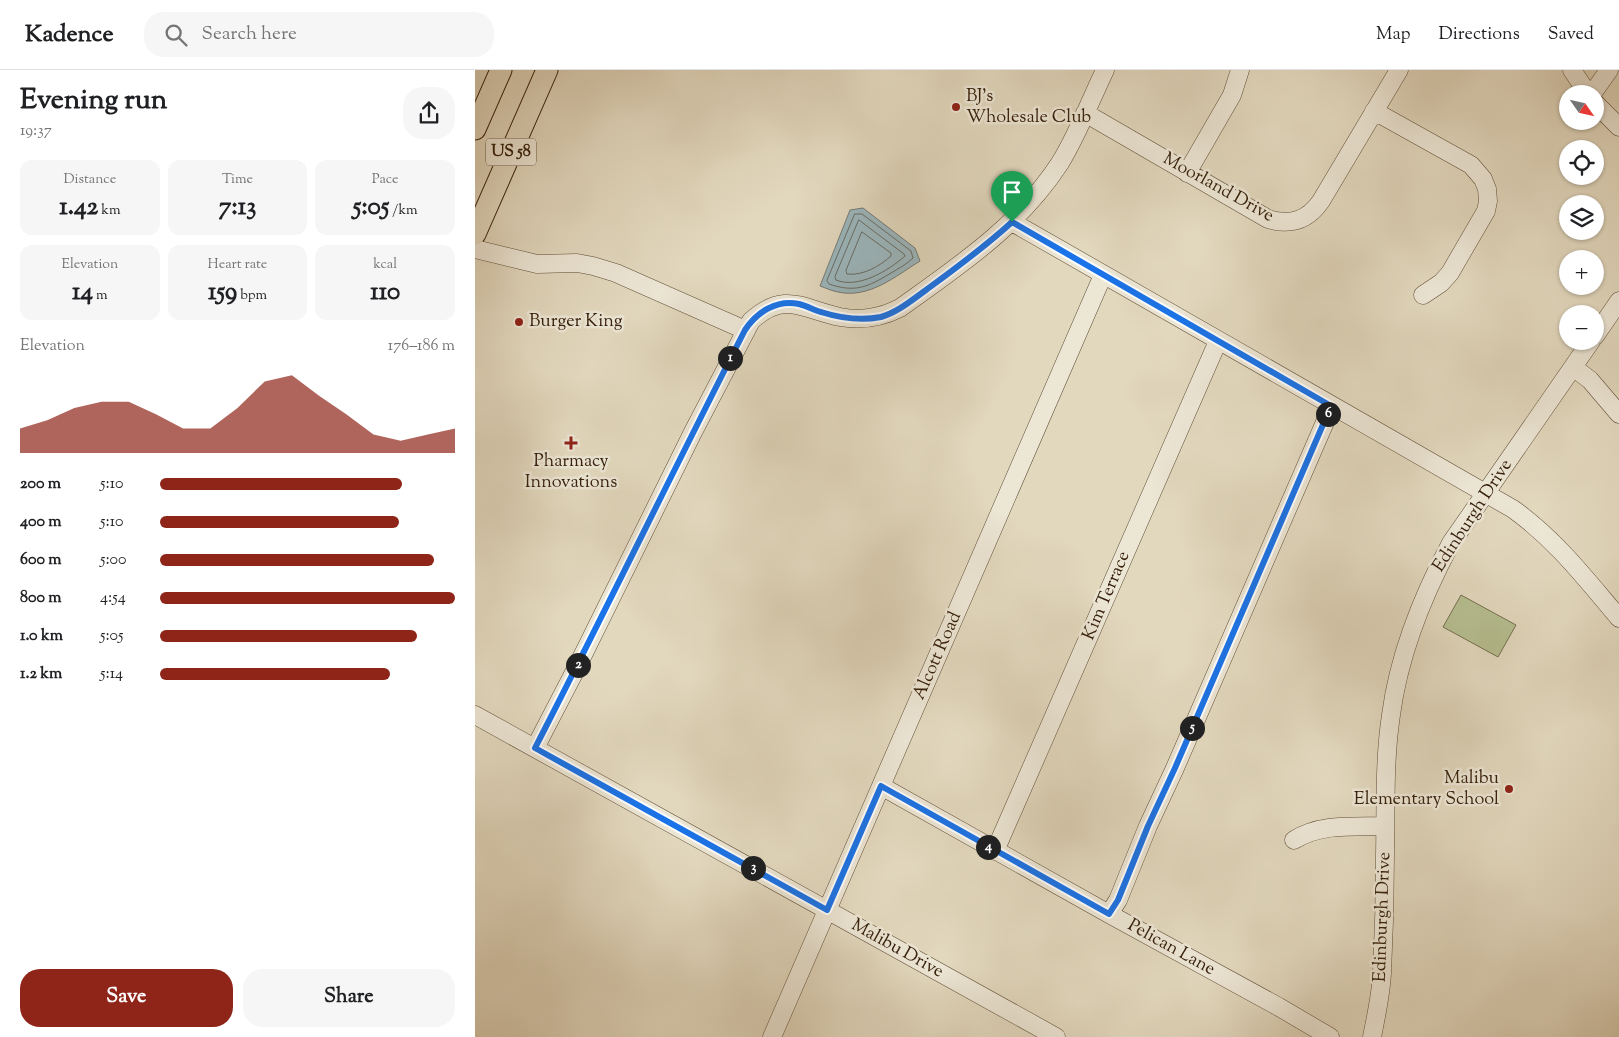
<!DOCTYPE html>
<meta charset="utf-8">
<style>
body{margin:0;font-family:"Sorts Mill Goudy",serif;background:#f6f6f6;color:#202124;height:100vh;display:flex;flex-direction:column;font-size:19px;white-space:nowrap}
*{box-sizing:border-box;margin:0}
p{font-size:16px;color:#757577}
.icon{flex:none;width:28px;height:28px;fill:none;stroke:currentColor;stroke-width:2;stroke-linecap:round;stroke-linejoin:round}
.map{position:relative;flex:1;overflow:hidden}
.drawer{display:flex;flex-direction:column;background:#fff;width:475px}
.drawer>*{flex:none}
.needle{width:32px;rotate:124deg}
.buttons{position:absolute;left:1084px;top:15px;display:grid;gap:10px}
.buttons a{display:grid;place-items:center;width:45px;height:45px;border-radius:50%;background:#fff;box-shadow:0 1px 4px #0004;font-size:25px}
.pin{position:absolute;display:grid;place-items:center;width:42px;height:42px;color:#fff;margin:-51px -21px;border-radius:50% 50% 50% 0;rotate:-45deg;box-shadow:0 0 5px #0007}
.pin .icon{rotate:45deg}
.km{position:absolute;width:25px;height:25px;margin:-12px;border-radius:50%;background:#222;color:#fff;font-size:14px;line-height:25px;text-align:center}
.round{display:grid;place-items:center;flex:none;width:52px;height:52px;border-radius:20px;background:#f6f6f6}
.head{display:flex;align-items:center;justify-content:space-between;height:85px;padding:0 20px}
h1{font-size:28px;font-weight:700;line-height:38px}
.stats{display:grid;grid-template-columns:repeat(3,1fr);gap:8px;height:85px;padding:5px 20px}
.stats div{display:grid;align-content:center;border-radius:12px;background:#f6f6f6;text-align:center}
.stats b{font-size:25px;font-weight:700}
.stats small{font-size:14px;font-weight:400}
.stats p{font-size:14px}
.chart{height:140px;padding:10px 20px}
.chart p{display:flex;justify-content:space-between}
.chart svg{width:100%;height:90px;margin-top:5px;fill:#8f2418;opacity:.7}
.primary-button{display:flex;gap:10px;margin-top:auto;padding:10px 20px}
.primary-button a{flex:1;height:58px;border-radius:20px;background:#8f2418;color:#fff;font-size:20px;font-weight:700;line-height:58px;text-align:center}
.primary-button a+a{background:#f6f6f6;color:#202124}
ul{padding:0 20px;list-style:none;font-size:16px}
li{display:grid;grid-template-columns:80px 60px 1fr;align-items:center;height:38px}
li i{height:12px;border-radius:6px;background:#8f2418}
header{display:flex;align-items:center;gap:30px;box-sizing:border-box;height:70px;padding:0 25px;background:#fff;border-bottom:1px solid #e0e0e0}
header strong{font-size:24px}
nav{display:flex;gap:28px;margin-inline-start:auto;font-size:18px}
.search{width:350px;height:45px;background:#f6f6f6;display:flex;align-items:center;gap:12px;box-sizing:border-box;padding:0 18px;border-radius:20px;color:#757577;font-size:19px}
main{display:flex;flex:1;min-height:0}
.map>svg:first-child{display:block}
</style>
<header>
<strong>Kadence</strong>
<div class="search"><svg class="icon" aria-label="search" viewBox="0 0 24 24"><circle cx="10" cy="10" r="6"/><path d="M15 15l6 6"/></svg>Search here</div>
<nav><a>Map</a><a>Directions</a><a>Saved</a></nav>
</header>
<main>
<section class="drawer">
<div class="head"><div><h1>Evening run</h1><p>19:37</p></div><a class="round"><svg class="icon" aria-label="share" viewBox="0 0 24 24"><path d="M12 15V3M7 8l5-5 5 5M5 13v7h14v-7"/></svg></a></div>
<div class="stats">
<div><p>Distance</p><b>1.42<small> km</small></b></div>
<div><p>Time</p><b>7:13</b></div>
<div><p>Pace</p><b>5:05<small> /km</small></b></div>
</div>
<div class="stats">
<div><p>Elevation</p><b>14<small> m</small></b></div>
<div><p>Heart rate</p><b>159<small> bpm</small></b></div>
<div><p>kcal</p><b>110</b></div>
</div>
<div class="chart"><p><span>Elevation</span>176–186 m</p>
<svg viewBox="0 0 160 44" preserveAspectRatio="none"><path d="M0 44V32L10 28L20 22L30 19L40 19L50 25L60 32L70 32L80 22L90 9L100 6L110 16L120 25L130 35L140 38L150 35L160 32V44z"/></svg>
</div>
<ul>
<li><b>200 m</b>5:10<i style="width:82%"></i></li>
<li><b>400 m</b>5:10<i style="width:81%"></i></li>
<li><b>600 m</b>5:00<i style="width:93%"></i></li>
<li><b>800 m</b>4:54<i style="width:100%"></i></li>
<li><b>1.0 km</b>5:05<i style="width:87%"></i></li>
<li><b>1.2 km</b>5:14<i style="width:78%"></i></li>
</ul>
<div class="primary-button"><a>Save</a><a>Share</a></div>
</section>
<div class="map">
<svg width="1144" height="967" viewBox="0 0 1144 967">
<rect width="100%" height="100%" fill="#e2d8be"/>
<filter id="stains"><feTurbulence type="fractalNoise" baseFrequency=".004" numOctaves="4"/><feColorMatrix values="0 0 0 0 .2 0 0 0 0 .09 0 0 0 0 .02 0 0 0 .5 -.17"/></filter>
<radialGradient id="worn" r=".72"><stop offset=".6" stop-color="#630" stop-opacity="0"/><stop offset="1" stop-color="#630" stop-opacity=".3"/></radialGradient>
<path fill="#b5be90" stroke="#766f4e" d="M 986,525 L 1041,555 L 1023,587 L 968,557 Z"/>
<path fill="#9bb6bd" stroke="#737a76" d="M 388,138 L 440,178 L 445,191 C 421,206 394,229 363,222 C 357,221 351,218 345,216 L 375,140 Z"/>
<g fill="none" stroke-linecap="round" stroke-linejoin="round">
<path stroke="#686b64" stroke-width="1" d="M 380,144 L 387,144 L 436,181 L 438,188 C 432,194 423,199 416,203 C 393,217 380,223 354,214 L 352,211 Z
M 384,150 L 429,184 L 430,186 C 413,201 383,219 361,210 L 360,207 Z
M 387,162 L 416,183 L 416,186 C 405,196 388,206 372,204 L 371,201 Z"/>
<g stroke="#614e38" stroke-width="19">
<path id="minor" d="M 1097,0 L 1113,24
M 1117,24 L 1134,0
M 1120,33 L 1144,57
M 899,41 L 996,95 L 1008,109 L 1012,119 L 1013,131 L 1011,141 L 975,203 L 966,213 L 948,225
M 610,43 L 793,149 C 816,156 833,150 846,131 L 924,0
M 712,103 L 757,25 L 765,0
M 537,152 L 1038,439 C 1081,470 1110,508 1144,548
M 0,179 L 62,194 L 102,193 L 118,196 L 141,203 L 270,260
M 1120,266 L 1144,231
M 1098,297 L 1115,310 L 1144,344
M 0,645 L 581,967
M 60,678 L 101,599 L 218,362 L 276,251 C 310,220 327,239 365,247 C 387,251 405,248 425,238 C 485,195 544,156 585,93 C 603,64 615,31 630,0
M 406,716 L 634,844 L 804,937 L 855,967
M 819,770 C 846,753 879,757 910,756
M 520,781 L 743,271
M 634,844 L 643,830 L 673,756 L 700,698 L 857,336
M 297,967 L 628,205
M 897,967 C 901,946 906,925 907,903 C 909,864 910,824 910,785 C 911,738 909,691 916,645 C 924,584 947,527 976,473 L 1116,271"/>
</g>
<g stroke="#36200b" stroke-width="23">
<path id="major" d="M 0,59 L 26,0
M 0,164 L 72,0"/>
</g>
<use href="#minor" stroke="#ece6d5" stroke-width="18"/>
<use href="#major" stroke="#e2d8be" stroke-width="21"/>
</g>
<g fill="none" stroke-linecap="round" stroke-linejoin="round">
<g stroke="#fff" stroke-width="10">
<path id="route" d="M 537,152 L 856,336 L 700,698 L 673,756 L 643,830 L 634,844 L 406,716 L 352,840 L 60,678 C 131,540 199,399 270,260 C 282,242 302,229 324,234 C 332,236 339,240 346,242 C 365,248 386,251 406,247 C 423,242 437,230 451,220 C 481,198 510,177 537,152 Z"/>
</g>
<use href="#route" stroke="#1a73e8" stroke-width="6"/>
</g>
<g fill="#8f2418" stroke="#ece6d5" stroke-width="2">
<circle cx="481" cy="37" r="5"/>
<circle cx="44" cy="252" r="5"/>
<path d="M93.5 365.5h5v5h5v5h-5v5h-5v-5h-5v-5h5z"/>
<circle cx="1034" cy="719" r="5"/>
</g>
<g text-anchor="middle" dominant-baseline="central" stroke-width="5" stroke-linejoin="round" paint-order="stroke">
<rect fill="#ece6d5" stroke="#6d5b48" stroke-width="1" x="11" y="68.5" width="50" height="27" rx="4"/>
<g font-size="16" font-weight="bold" fill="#36200b">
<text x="36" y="82">US 58</text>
</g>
<g font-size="18" fill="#36200b" stroke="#ece6d5" text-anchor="start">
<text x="491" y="27">BJ's<tspan x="491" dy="21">Wholesale Club</tspan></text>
<text x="54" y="252">Burger King</text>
<text x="96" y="392" text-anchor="middle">Pharmacy<tspan x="96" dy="21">Innovations</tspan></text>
<text x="1024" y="709" text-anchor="end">Malibu<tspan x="1024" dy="21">Elementary School</tspan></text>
</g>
<g font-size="18" fill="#36200b" stroke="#ece6d5">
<text transform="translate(743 118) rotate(29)">Moorland Drive</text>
<text transform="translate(998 446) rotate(-57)">Edinburgh Drive</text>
<text transform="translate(632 526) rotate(-67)">Kim Terrace</text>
<text transform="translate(463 586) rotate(-66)">Alcott Road</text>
<text transform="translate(908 847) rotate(-88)">Edinburgh Drive</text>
<text transform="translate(696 878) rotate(29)">Pelican Lane</text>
<text transform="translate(422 879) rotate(29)">Malibu Drive</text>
</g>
</g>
<rect width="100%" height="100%" filter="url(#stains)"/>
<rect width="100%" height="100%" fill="url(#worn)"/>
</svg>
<div class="buttons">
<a><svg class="needle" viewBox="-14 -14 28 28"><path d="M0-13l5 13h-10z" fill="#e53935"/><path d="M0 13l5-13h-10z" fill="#757577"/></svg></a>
<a><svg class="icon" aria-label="locate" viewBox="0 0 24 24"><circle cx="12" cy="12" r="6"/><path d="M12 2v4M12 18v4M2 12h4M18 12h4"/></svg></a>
<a><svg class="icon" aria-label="layers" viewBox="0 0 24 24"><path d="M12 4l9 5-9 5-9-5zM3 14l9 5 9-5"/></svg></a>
<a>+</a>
<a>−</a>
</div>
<div class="pin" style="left:537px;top:152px;background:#1e9e55"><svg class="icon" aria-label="arrive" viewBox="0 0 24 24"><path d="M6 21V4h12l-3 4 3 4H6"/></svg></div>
<b class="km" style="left:255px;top:288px">1</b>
<b class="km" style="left:103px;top:595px">2</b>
<b class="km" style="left:278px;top:798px">3</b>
<b class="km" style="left:513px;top:777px">4</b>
<b class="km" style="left:717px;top:658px">5</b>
<b class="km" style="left:853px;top:344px">6</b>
</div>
</main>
